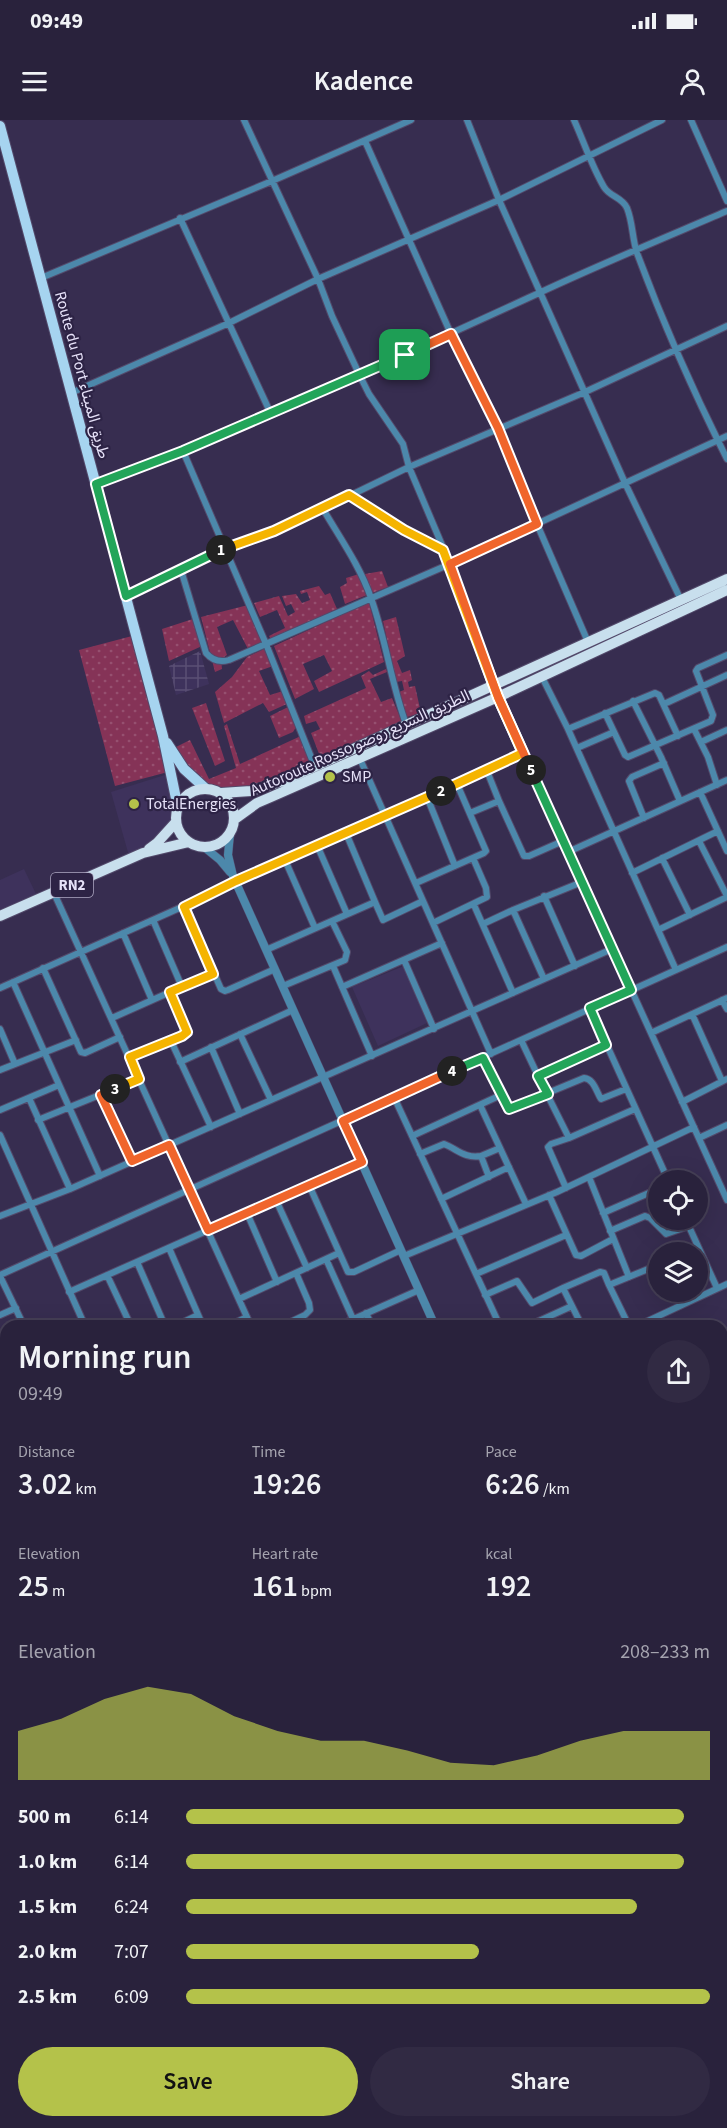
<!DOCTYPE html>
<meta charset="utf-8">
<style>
body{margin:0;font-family:"Source Sans 3","Noto Sans Arabic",sans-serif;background:#312a43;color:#f1f3f6;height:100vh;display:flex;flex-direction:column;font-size:22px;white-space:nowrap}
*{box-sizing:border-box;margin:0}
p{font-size:20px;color:#a5a4af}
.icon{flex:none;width:33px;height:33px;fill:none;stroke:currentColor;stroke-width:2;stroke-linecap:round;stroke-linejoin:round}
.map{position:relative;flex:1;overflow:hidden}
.details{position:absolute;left:0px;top:1200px;width:728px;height:808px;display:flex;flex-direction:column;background:#29223c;border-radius:18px 18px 0 0;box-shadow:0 6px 24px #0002,0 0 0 2px #453f56}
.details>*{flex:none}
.controls{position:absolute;left:648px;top:1050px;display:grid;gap:12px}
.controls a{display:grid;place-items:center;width:60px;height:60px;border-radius:50%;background:#29223c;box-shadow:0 6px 24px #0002,0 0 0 2px #453f56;font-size:30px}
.pin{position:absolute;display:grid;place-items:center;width:51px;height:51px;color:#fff;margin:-26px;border-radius:12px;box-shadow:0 3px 9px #0006}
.km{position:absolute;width:30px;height:30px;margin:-15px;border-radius:50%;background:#222;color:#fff;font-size:16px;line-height:30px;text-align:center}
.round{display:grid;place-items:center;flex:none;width:63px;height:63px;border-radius:32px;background:#312a43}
.overview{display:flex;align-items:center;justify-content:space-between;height:102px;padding:0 18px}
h1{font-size:33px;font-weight:600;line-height:45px}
.figures{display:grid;grid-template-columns:repeat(3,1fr);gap:9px;height:102px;padding:6px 18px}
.figures div{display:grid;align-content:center}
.figures b{font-size:30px;font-weight:600}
.figures small{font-size:16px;font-weight:400}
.figures p{font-size:16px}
.chart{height:168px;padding:12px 18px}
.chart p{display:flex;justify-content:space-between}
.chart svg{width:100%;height:108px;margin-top:6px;fill:#b4c24a;opacity:.7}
.action{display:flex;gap:12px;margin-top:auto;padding:12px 18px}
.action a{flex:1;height:69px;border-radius:36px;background:#b4c24a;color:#111;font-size:24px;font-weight:600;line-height:69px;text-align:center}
.action a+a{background:#312a43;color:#f1f3f6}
ul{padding:0 18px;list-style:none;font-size:20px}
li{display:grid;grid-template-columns:96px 72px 1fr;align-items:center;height:45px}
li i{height:15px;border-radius:8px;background:#b4c24a}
.status{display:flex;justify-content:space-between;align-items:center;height:42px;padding:0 30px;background:#29223c;direction:ltr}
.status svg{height:16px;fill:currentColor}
header{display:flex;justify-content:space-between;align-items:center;height:78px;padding:0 18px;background:#29223c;font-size:27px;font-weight:600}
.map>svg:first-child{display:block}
</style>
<div class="status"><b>09:49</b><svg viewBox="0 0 49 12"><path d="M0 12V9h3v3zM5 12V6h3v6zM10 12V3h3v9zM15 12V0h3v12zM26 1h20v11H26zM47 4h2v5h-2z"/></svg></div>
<header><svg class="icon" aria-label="menu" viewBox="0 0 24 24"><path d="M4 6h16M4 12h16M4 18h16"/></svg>Kadence<svg class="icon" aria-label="person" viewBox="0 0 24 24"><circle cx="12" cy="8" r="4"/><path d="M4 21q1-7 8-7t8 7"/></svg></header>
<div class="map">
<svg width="727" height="2008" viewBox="0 0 727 2008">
<defs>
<pattern id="industrial-grid" width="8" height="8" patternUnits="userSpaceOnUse" patternTransform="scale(1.5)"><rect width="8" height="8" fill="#3e325c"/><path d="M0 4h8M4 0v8" fill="none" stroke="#5a4f74"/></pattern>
<pattern id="grass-dots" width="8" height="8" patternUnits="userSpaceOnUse" patternTransform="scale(1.5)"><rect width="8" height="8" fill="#853357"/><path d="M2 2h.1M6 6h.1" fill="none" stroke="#965070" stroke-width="1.8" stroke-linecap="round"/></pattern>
</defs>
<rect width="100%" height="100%" fill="#372d50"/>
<path fill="#3e325c" d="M 168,654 L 174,687 L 173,698 L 158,716 L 129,736 L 111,672 Z
M 24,749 L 36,774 L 0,790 L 0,760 Z
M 404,846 L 427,903 L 378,926 L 352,867 Z"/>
<path fill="url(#industrial-grid)" d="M 200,531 L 209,564 L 176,575 L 169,546 Z"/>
<path fill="url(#grass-dots)" d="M 382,451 L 388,467 L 372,473 L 365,454 Z
M 359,454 L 367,475 L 345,484 L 340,467 L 347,463 L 346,458 Z
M 319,466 L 325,475 L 330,473 L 337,489 L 271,520 L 269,516 L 285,508 L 277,490 L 260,497 L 254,483 L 279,476 L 288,496 L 295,492 L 291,484 L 286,486 L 282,476 L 296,474 L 302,483 L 310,480 L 307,472 L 301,474 L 300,471 Z
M 369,482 L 384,542 L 319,572 L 314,561 L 332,551 L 324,535 L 303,544 L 314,569 L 295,579 L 274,526 Z
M 248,485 L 265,523 L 248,529 L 233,500 L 217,507 L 227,535 L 221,539 L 222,549 L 215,552 L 201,497 Z
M 396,497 L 405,536 L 397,541 L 402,553 L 410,550 L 412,560 L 408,562 L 409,567 L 415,566 L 421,593 L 407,597 L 399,572 L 404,570 L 402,561 L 396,562 L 383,501 Z
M 196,498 L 202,526 L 169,541 L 162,509 Z
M 132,516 L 168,652 L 115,666 L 79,530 Z
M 266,528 L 273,546 L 259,551 L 270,575 L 283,571 L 289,583 L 269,592 L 263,583 L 224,603 L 215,572 L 232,557 L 247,537 Z
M 386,549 L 387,552 L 370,559 L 381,582 L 392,578 L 402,602 L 321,639 L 311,613 L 320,609 L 316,601 L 306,604 L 304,596 L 366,568 L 361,556 L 369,551 L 373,555 Z
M 206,583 L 225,641 L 215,646 L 192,588 Z
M 290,586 L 298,604 L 293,612 L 279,618 L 270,596 Z
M 227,604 L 240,644 L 303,615 L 314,643 C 287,653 232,681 206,663 C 195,656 183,638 174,628 L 190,620 L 209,659 L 236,648 L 224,606 Z"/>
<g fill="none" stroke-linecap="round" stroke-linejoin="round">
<g stroke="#534a6b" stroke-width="8">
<path id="minor" d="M 244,0 L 318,159 L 332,196 L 360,256 L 369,274 L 403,324 L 409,347 L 450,444 L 498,577 L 727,1080
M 467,0 L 499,80 L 625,363 L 681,480
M 574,0 C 584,22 592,47 604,67 C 610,77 622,77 627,88 C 633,103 632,118 637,133 C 663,203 694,273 727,339
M 691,0 L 727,81
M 365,21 L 451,214 L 498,308 L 537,404 L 588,522
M 180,98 L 271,294
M 41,158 L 272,61 L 411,0
M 71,273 L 229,203 L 318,159 L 499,80 L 662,0
M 183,331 L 266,524 L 315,647
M 96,365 C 247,307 393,240 539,173 C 601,144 664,118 727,91
M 349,375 L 404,410 L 443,430
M 323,389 C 340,418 360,446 371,478 C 386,520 391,563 406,604
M 181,450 L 206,533 C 212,540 219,543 229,540 L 450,444 L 727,316
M 126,476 L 210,435 L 289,405 L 409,347 L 585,272 L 727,206
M 542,557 L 568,609
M 633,581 L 661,637 L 680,681
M 664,584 L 727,555
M 605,593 L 625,635 L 628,637 L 711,601 L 713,595 L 696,551 L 698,548 L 727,535
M 694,609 L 708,637 L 717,665
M 701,622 L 727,610
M 577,628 L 614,612
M 360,639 L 491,934
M 487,651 L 499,681
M 700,672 L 727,731
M 427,677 L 455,746
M 470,693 L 499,681 L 524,736 L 529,736 L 563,721
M 644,698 L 629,661 L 632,657 L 664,643
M 346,713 L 375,782
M 699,721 L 727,776
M 317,725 L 347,794
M 568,732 L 727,660
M 662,738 L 690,795
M 285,740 L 315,808
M 632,753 L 718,711
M 416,763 L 484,733 L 486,731 L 457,664
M 54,773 L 251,1206
M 544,776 L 575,846
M 474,785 L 513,873
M 185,787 L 221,869 L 225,871 L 228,870 L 275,849
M 153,800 L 182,867
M 433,803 L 487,777 L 486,768 L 473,738
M 483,804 L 513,790
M 658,810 L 727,777
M 123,813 L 152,880
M 266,830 L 375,782 L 383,800 L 423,781
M 404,840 L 434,909
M 333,846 L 372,936
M 43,848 L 81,932 L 85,933 L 120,917
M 676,850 L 568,609 L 655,573 L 659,575 L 678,616
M 544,859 L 513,790 L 582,762
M 13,862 L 100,1056
M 283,866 L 345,840 L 347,832 L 332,801
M 342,867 L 442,823
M 0,868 L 487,651 L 523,633
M 722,880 L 727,889
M 590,888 L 668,1060
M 692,894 L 722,961
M 112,898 L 213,853
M 0,909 L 15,944
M 651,913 L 727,878
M 240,914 L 271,980
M 521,920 L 538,956 L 606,925
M 171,921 L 211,1007
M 211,927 L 240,994
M 130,937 L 182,916 L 187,912 L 170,872
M 483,937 L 509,989 L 584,958 C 594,959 596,971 601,979 L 626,969
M 180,942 L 293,890
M 0,950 L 76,920
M 538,956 L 569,1018 L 635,989
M 101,975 L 132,1041
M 394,977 L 500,1206
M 29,978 L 70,1069
M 682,982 L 727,959
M 480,985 L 526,1084
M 0,990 L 59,965
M 38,1000 L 139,959
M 0,1015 L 85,1206
M 412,1016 L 501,975
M 699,1018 L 727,1005
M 420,1034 L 444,1024 C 457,1029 465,1039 481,1036
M 489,1057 L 481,1036 L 500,1028
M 589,1057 L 629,1157
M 309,1065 L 348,1152 L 354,1152 L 401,1130
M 566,1068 L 548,1027 L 551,1024 L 569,1018
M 549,1075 L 576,1135 L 581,1136 L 613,1119
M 441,1079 L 509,1047
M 276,1080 L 307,1148
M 247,1093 L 277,1162
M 603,1093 L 658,1069
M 0,1096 L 70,1069 L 612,829
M 686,1100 L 717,1168
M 610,1111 L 645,1096 L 650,1098 L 666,1114 L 689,1106
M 169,1128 L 203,1206
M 686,1132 L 698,1127
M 404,1136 L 557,1072 L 694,1007
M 326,1139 L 353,1199
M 137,1142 L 165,1206
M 476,1154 L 566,1115
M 0,1155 L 727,827
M 107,1155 L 131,1206
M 0,1156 L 24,1206
M 69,1172 L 362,1042
M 685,1172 L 689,1181
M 485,1175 L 517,1161 L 532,1183 L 563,1168
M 239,1179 L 339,1133
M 366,1193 L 372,1206
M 0,1195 L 16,1188
M 175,1206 L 198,1195
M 228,1206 L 247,1197
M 282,1206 L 305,1195 L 310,1190 L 309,1183 L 296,1153
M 338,1206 L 419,1170
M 528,1206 L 572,1186
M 582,1206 L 563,1168 L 600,1152 L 604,1153 L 609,1165
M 629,1206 L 609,1165 L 658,1145
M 637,1206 L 727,1164
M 722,1214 L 727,1211
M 0,1235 L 6,1232
M 722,1244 L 727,1257
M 0,1272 L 6,1270
M 722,1294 L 727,1292
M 0,1318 L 6,1315
M 722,1341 L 727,1339
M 0,1365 L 6,1362
M 0,1382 L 6,1395
M 0,1414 L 6,1409
M 0,1431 L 6,1445
M 722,1433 L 727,1445
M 0,1485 L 6,1482
M 722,1497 L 727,1495
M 0,1535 L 6,1532
M 722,1545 L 727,1543
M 722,1591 L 727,1595
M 0,1610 L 6,1607
M 722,1622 L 727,1620
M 0,1655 L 6,1652
M 0,1663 L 6,1676
M 722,1756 L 727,1754
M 0,1771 L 6,1783
M 0,1823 L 6,1820
M 0,1889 L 6,1902
M 722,1939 L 727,1936
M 0,1943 L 6,1940
M 106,2002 L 109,2008
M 437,2002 L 440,2008
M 607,2002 L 609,2008
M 663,2002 L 666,2008
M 622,2008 L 633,2002"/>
</g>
<g stroke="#534a6b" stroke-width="9">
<path id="tertiary" d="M 230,714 L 228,735 L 233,756 L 435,1206
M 204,727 L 220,740 L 230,752
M 722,1672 L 727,1669
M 722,1845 L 727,1859
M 0,1998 L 6,1995"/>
</g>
<g stroke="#534a6b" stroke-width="12">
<path id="primary" d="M 0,6 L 163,616 L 178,688
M 167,623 L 184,649 L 205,668"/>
</g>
<g stroke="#534a6b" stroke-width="12">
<path id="trunk" d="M176 698a29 29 0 1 1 58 0a29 29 0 1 1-58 0Z
M 221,673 L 251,671 L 283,661 L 727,459
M 235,699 L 257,683 L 271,677 L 498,577 L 727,470
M 149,729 L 157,723 L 176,702
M 0,796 L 143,733 L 189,722"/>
</g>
<use href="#minor" stroke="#4c88ab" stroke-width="6"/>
<use href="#tertiary" stroke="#4c88ab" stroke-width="8"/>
<use href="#primary" stroke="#a6d4f0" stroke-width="10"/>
<use href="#trunk" stroke="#c8dfed" stroke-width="10"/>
</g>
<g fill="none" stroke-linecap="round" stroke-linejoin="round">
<g stroke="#fff" stroke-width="12">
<path id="split-1" d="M 221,430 L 126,476 L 96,364 L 183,331 L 405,235"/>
</g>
<g stroke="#fff" stroke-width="12">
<path id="split-2" d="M 221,430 L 274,411 L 349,375 L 404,410 L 443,430 L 498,577 L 523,633 L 441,671"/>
</g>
<g stroke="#fff" stroke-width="12">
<path id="split-3" d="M 115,969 L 139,959 L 130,937 L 182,916 L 187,912 L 170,872 L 213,854 L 184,787 L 236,761 L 441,671"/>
</g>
<g stroke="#fff" stroke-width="12">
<path id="split-4" d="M 115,969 L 101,975 L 132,1041 L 169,1025 L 208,1110 L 362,1042 L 343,1001 L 452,951"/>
</g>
<g stroke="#fff" stroke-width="12">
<path id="split-5" d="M 452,951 L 483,938 L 509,989 L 548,974 L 538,956 L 606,925 L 590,888 L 631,870 L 531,650"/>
</g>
<g stroke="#fff" stroke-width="12">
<path id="split-6" d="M 405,235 L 451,214 L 498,308 L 537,404 L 450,444 L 498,577 L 531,650"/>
</g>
<use href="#split-1" stroke="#22a559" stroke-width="8"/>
<use href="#split-2" stroke="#f5b400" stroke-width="8"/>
<use href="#split-3" stroke="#f5b400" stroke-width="8"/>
<use href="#split-4" stroke="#f0652b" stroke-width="8"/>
<use href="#split-5" stroke="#22a559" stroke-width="8"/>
<use href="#split-6" stroke="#f0652b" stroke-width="8"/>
</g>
<g fill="#b4c24a" stroke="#2d2345" stroke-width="2">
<circle cx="330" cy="657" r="6"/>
<circle cx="134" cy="684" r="6"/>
</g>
<g text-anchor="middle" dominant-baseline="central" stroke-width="4.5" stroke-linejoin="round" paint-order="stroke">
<rect fill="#2d2345" stroke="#aea8c2" stroke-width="1.5" x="51" y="753" width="42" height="24" rx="4.5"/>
<g font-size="15" font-weight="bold" fill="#e6e1f8">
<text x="72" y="765">RN2</text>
</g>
<g font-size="16" fill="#e6e1f8" stroke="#2d2345">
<text transform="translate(82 255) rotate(75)">Route du Port طريق الميناء</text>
<text transform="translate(360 623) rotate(-24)">Autoroute Rosso الطريق السريع روصو</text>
</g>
<g font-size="16" fill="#e6e1f8" stroke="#2d2345" text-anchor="start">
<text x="342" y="657">SMP</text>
<text x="146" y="684">TotalEnergies</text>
</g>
</g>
</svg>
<div class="controls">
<a><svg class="icon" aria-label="locate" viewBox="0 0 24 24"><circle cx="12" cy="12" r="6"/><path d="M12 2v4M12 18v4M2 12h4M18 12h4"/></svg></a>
<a><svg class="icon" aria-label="layers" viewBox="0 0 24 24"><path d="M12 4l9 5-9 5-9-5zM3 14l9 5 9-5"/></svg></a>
</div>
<div class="pin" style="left:405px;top:235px;background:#1e9e55"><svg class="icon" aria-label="arrive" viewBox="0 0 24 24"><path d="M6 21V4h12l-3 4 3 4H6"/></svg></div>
<b class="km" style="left:221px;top:430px">1</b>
<b class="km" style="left:441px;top:671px">2</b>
<b class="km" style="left:115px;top:969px">3</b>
<b class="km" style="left:452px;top:951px">4</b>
<b class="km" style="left:531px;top:650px">5</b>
<section class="details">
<div class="overview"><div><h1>Morning run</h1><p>09:49</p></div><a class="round"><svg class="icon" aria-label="share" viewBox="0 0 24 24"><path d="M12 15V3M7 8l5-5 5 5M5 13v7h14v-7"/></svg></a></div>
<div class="figures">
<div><p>Distance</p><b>3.02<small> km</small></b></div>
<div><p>Time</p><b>19:26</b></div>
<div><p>Pace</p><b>6:26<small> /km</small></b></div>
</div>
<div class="figures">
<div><p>Elevation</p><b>25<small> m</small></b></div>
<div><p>Heart rate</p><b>161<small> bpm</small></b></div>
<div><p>kcal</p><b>192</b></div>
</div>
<div class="chart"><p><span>Elevation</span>208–233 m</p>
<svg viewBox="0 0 160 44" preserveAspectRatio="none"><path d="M0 44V24L10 19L20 11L30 6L40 9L50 18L60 24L70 28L80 28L90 32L100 37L110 38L120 34L130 28L140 24L150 24L160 24V44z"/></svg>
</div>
<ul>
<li><b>500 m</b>6:14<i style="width:95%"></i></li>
<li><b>1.0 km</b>6:14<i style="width:95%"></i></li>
<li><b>1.5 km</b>6:24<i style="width:86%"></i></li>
<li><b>2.0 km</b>7:07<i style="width:56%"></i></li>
<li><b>2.5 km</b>6:09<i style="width:100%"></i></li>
</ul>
<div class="action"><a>Save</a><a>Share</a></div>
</section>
</div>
